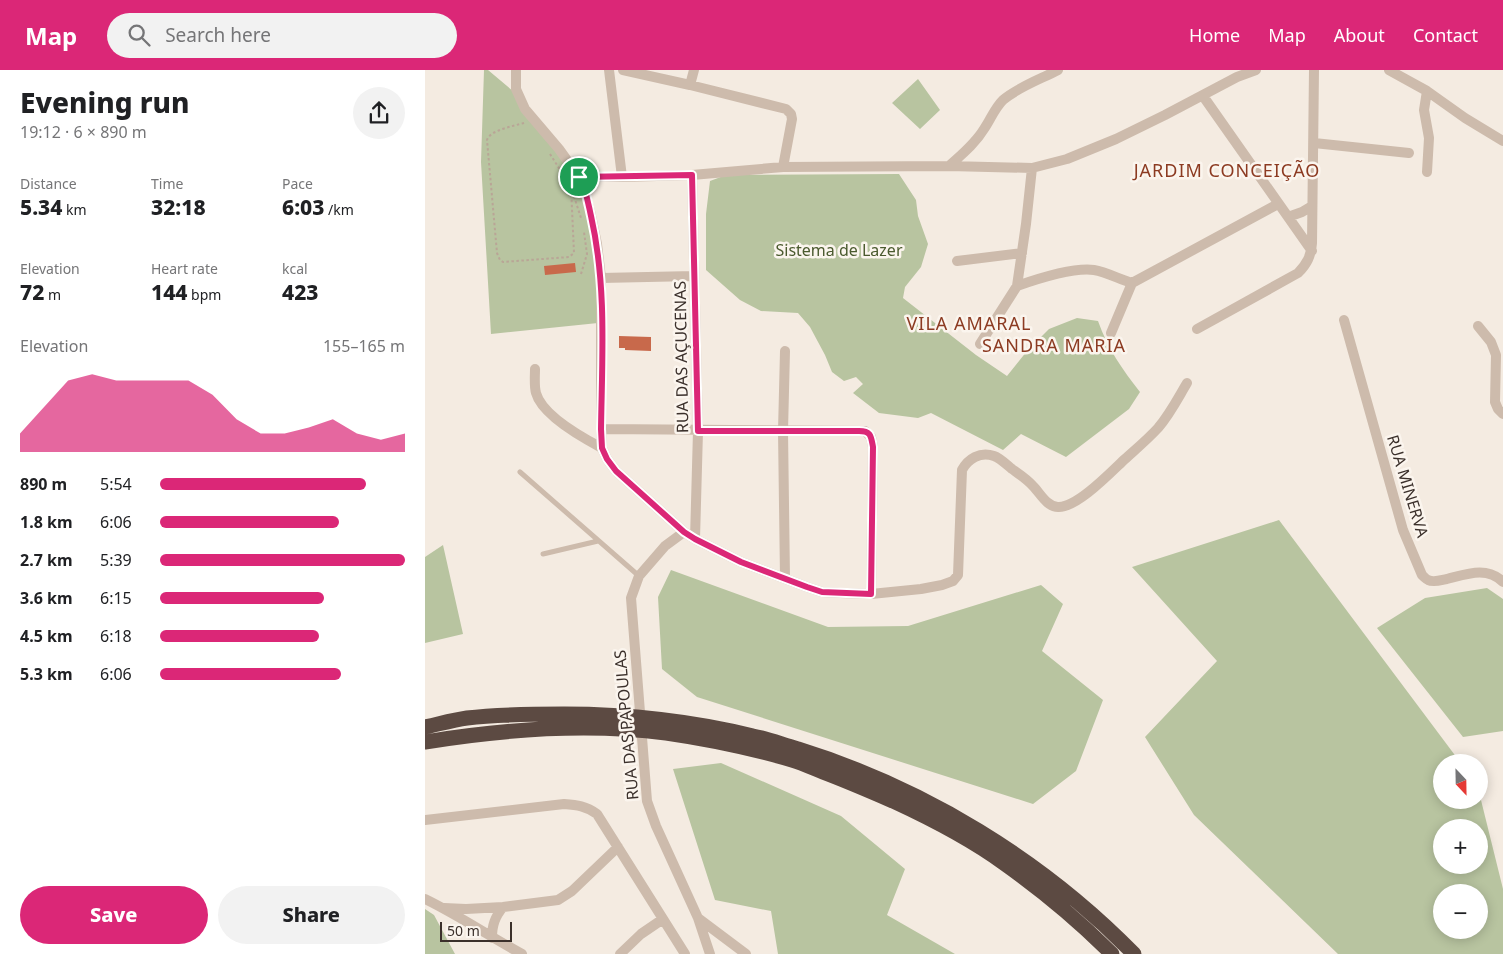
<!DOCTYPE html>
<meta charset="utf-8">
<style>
body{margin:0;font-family:"Noto Sans",sans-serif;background:#f2f2f2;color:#202124;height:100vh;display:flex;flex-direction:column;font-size:19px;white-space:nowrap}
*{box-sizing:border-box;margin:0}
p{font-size:16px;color:#757577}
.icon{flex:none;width:28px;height:28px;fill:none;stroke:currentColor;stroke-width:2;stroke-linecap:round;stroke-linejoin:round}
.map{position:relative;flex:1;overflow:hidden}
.side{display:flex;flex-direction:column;background:#fff;width:425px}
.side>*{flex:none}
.needle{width:32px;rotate:158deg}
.fabs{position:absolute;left:1008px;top:684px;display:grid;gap:10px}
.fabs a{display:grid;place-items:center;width:55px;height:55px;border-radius:50%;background:#fff;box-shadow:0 2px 12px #0003;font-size:25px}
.scale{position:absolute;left:15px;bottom:12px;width:72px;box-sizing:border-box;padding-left:5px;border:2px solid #3b302b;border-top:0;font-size:14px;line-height:18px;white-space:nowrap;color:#3b302b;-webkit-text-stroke:4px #fbf5ee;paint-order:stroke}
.pin{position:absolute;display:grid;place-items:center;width:42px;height:42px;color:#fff;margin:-21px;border:2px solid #fff;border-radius:50%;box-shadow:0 1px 5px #0007}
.round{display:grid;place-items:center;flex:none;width:52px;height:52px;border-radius:26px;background:#f2f2f2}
.head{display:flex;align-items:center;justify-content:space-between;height:85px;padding:0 20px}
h1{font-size:28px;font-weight:800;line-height:38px}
.stats{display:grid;grid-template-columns:repeat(3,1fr);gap:8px;height:85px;padding:5px 20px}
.stats div{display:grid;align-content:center}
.stats b{font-size:21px;font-weight:800}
.stats small{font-size:14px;font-weight:400}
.stats p{font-size:14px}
.chart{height:140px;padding:10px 20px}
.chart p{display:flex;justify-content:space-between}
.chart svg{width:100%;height:90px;margin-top:5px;fill:#db2777;opacity:.7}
.button{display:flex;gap:10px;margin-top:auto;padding:10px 20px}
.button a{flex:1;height:58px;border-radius:30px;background:#db2777;color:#fff;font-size:20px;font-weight:800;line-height:58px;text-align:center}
.button a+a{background:#f2f2f2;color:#202124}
ul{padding:0 20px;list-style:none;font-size:16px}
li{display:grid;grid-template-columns:80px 60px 1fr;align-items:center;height:38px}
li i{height:12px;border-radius:6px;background:#db2777}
header{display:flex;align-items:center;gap:30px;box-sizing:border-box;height:70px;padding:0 25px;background:#db2777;color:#fff}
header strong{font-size:24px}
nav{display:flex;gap:28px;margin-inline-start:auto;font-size:18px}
.search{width:350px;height:45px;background:#f2f2f2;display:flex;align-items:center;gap:12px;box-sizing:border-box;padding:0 18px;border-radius:28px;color:#757577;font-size:19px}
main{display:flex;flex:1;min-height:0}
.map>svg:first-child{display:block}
</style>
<header>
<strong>Map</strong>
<div class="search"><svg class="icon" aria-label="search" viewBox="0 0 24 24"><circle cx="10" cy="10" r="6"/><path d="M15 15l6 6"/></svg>Search here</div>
<nav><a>Home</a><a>Map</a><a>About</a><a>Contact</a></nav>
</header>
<main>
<section class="side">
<div class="head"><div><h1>Evening run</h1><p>19:12 · 6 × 890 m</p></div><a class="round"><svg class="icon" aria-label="share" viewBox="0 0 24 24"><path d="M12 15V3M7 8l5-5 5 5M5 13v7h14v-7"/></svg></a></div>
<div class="stats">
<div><p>Distance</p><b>5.34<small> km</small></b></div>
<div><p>Time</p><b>32:18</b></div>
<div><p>Pace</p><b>6:03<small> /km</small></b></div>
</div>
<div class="stats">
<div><p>Elevation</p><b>72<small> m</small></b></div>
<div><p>Heart rate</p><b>144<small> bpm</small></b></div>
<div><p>kcal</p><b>423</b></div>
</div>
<div class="chart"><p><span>Elevation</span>155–165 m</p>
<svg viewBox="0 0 160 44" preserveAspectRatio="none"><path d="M0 44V35L10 22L20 9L30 6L40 9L50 9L60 9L70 9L80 16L90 28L100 35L110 35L120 32L130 28L140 35L150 38L160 35V44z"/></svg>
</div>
<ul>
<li><b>890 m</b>5:54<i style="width:84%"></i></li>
<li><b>1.8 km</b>6:06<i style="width:73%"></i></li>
<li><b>2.7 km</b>5:39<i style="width:100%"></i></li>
<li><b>3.6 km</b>6:15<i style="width:67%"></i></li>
<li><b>4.5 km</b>6:18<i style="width:65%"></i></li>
<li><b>5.3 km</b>6:06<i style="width:74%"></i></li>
</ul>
<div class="button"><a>Save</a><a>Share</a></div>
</section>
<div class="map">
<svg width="1078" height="884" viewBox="0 0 1078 884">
<rect width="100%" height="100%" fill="#f4ebe1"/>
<path fill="#b8c4a0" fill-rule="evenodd" d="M 59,0 L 63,0 L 89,22 L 155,113 L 172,189 L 173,253 L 66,264 L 56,92 Z
M 493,9 L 515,40 L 495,59 L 467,33 Z
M 474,104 L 491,130 L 493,146 L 503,174 L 496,197 L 480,217 L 478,228 L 551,285 L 582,306 L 602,281 L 624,259 L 652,248 L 673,251 C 683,279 697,299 715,322 L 704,339 L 641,387 L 596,364 L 578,380 L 506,343 L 493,348 L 454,343 L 428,323 L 438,314 L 431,307 L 419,311 L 407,302 L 400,285 L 385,257 L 373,243 L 336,241 L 315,230 L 281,200 L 281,144 L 285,111 L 301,105 Z
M 854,450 L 1035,692 L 1016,692 L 1016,730 L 1054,730 L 1054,722 L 1078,819 L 1078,884 L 913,884 L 769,745 L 720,667 L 792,591 L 707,497 ZM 1016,758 L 1054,758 L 1054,795 L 1016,795 ZM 1016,822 L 1054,822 L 1054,860 L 1016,860 Z
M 18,475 L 38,564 L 0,573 L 0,487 Z
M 246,500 L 403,557 L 483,556 L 616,515 L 638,534 L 617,581 L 678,630 L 651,701 L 608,734 L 272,627 L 237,599 L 233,527 Z
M 1062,518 L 1078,529 L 1078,661 L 1038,667 L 952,558 L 1000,528 Z
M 296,693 L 416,746 L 480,799 L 462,845 L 530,884 L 353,884 L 346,841 L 290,830 L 248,699 Z
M 0,839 L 9,845 L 30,884 L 0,884 Z"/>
<path fill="#c8694b" d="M 150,193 L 151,202 L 120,205 L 119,196 Z
M 194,266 L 226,267 L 226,281 L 200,280 L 200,278 L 194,278 Z"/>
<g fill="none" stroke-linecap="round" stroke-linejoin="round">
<path stroke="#b9a596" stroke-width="2" stroke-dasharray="2.5 2.5" stroke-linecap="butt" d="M 99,53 C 89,56 65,60 62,70 L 72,183 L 75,190 L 78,192 L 144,187 L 149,183 L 146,117 L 156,148
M 125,84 L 146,117
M 156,204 L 162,184 L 159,162"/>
<path stroke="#cdbbac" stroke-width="5" d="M 95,402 L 214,506
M 118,484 L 173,471"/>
<path stroke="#cdbbac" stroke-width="10" d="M 91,0 L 91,19 L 100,39 L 134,79 L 154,107 L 157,113 L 165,141 L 172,174 L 176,208 L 176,359 L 177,378 L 182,389 L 191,401 L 259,462 L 270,469 L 316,492 L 382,517 L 397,522 L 415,523 L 446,524 L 496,519 L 517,515 L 528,511 L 533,505 L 537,400 C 543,389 555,381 569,386 C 575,388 582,395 587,399 C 594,404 602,409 608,416 C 615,423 622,437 633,437 C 652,438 686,402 700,389 C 711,379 723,369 733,358 C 745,344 753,328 762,313
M 184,0 L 197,107
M 198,0 L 265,15 L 361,39 L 366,44 L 367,49 L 358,97
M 964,0 L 1002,21 L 1040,48 L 1078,71
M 265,15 L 269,0
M 1002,21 L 999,40 L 1004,68 L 1002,102
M 778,26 L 887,181
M 889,73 L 984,83
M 524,96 C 536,85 550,74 559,59 C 566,49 569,39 578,30 C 593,17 616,9 633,0
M 267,105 L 273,361 L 270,469
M 154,107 L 197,107 L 267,105 L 358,97 L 524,96 L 607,98 L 642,89 L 691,69 L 740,45 L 812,7 L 831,0
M 863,147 L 877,142 L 887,136
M 532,191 L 597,183
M 176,208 L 269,206
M 592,216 L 601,154 L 607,98
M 919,250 L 978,460 L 997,505 C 998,506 1002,510 1003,510 C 1009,513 1016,510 1022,509 C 1042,504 1062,496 1078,512
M 1053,256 L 1066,272 L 1071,285 L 1070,332 L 1073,339 L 1078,344
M 772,259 L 873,203 C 882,194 886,186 887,173 L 889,0
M 686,263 L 707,213 L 853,134
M 555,274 L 592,216 C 612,209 648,197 669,200 C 681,202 694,209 707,213
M 360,281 L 358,361 L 360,508
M 110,299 C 110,306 109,316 111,323 C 117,345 158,368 177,378
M 176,359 L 440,361 L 446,367 L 448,377 L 446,524
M 259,462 L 240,476 L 214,506 L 206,528 L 222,731 L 231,756 L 273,848 L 285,884
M 0,750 L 139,734 C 152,735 161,736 172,744 L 260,884
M 0,829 C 33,845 64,866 97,884
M 19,838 L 41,839 L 78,837 L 133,830 L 147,821 L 193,777
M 273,848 L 321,884
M 67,868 C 67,855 70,847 78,837
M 195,884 L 216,864 L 238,849"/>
<path stroke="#5c4a42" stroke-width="15" d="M 0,657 C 14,654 28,650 42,648 C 74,644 107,644 139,644 C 203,644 267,651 328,666 C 344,669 358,675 373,679 C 499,718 617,790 709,884
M 0,672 C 80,659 161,653 241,663 C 283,669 326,678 367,690 C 377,693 388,698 398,702 C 422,711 445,721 468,731 C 507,749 546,769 580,794 C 618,821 654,851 687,884"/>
</g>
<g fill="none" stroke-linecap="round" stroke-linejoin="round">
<g stroke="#fff" stroke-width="10">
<path id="route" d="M 267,105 L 273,361 L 434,361 C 446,361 446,366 448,377 L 446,524 L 397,522 L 382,517 L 316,492 L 270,469 L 259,462 L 191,401 L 182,389 L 177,378 L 176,359 C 177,289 182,216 166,146 C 163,133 161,118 154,107 Z"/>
</g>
<use href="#route" stroke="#db2777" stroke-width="6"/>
</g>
<g text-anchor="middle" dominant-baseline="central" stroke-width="5" stroke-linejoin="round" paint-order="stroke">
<g font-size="16" fill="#4a5a2e" stroke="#fbf5ee">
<text x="414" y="180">Sistema de Lazer</text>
</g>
<g font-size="16" fill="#3b302b" stroke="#fbf5ee">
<text transform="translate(256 287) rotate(-91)">RUA DAS AÇUCENAS</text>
<text transform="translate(983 416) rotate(73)">RUA MINERVA</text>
<text transform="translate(201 655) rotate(-95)">RUA DAS PAPOULAS</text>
</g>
<g font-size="18" letter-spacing="1" fill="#8c3b22" stroke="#fbf5ee">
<text x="802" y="100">JARDIM CONCEIÇÃO</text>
<text x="544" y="253">VILA AMARAL</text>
<text x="629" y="275">SANDRA MARIA</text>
</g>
</g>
</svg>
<div class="fabs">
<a><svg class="needle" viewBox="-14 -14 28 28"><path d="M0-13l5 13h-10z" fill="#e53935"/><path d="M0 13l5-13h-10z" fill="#757577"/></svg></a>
<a>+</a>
<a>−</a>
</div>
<div class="scale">50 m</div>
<div class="pin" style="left:154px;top:107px;background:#1e9e55"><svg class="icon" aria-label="arrive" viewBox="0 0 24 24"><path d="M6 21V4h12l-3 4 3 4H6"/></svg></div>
</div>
</main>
